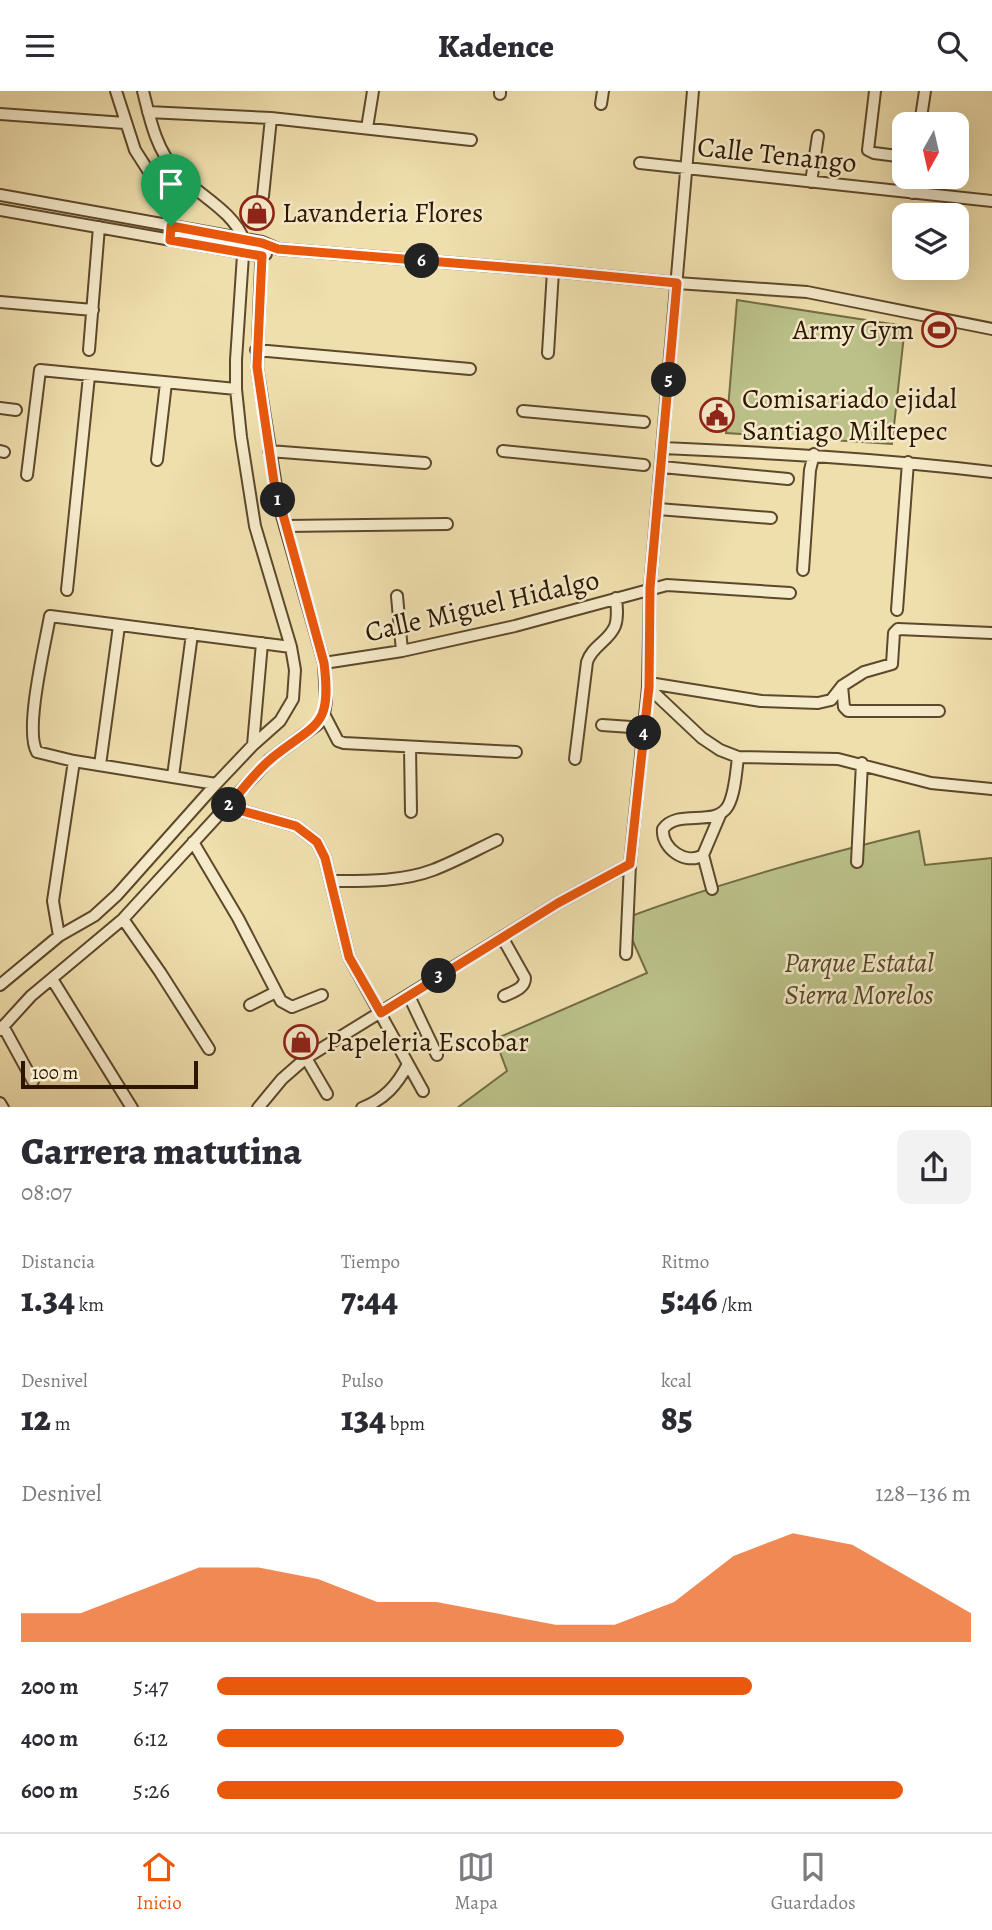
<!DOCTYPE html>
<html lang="es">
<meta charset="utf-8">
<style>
body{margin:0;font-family:Alegreya,serif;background:#f2f2f3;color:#2b2b33;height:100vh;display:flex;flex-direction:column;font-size:26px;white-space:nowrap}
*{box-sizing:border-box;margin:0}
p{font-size:23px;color:#7c7c81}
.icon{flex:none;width:38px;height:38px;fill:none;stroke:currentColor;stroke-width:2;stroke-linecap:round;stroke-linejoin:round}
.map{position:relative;height:1016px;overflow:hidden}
.sheet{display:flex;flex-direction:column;background:#fff;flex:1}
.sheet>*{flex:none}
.needle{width:46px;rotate:188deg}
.controls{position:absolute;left:892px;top:21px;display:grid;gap:14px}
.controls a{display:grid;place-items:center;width:77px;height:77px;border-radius:14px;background:#fff;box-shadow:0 7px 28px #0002;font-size:35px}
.scale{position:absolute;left:21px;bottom:18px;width:177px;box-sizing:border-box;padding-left:7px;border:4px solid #2c1600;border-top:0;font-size:19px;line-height:24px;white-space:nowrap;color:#2c1600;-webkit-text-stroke:5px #f5eaca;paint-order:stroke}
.pin{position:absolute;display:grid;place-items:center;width:60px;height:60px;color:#fff;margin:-72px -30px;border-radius:50% 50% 50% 0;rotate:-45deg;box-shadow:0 0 7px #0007}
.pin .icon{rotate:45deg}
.km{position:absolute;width:35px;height:35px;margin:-18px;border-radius:50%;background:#222;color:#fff;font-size:19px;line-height:35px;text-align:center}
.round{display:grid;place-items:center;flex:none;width:74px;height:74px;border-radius:14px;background:#f2f2f3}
.summary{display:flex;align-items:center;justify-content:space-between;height:119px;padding:0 21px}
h1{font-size:38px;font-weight:800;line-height:52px}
.metrics{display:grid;grid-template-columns:repeat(3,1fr);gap:10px;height:119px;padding:7px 21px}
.metrics div{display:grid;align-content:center}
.metrics b{font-size:35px;font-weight:800}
.metrics small{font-size:19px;font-weight:400}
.metrics p{font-size:19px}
.chart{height:196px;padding:14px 21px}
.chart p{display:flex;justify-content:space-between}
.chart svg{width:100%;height:126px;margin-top:7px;fill:#ea580c;opacity:.7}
ul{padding:0 21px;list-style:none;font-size:23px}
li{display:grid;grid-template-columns:112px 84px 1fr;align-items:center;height:52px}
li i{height:18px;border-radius:9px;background:#ea580c}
header{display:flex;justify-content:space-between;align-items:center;height:91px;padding:0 21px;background:#fff;font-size:32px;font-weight:800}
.dock{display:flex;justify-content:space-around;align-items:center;height:98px;border-top:2px solid #e1e1e2;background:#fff;font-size:19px;color:#7c7c81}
.dock a{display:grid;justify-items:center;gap:4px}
.dock .active{color:#ea580c}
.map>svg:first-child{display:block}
</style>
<header><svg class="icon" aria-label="menu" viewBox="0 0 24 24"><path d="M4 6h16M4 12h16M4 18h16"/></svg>Kadence<svg class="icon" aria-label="search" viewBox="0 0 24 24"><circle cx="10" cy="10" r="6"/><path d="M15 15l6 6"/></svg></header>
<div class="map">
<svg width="992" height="1017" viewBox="0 0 992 1017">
<rect width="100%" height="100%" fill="#efdfad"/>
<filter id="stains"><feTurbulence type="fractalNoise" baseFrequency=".00286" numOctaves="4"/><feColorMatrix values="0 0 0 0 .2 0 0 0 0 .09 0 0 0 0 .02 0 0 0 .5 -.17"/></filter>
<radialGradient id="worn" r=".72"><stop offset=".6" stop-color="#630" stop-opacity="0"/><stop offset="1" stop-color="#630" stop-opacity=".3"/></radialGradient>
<path fill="#bbc189" stroke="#746c44" stroke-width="2" d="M 737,209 L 905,235 L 892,353 L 726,342 Z
M 919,740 L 925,774 L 992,767 L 992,1016 L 457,1017 L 507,980 L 495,948 L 647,882 L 623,828 C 719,792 819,764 919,740 Z"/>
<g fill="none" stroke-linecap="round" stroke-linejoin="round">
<g stroke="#5d482b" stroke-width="14">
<path id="minor" d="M 116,0 L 135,59 L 167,109 L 170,141
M 875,0 L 868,59 L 874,62 L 905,66
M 500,3 L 500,0
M 601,13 L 603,0
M 148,21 L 271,27 L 471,49
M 0,23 L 125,32
M 920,33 L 925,0
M 367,37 L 373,0
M 640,72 L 992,110
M 811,91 L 818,45
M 912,102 L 914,86
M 0,104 L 262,151 L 278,158 L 553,180 L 677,192 L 807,201 L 992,238
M 263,105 L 271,27
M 0,119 L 262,165 L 266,163
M 0,211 L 93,219
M 89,259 L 99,136
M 256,259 L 470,278
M 548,262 L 553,180
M 0,317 L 16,319
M 523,320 L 644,331
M 663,357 C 773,362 882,368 992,381
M 0,360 L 4,361
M 269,360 L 425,372
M 503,360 L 644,374
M 157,369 L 166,292
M 662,376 L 788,388
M 27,384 L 40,279 L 236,298
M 658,418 L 771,427
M 285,435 L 447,433
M 803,479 L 810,379 L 814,363
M 67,499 L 89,285
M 397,505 L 402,560
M 897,519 L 908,371
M 324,572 L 402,560 L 515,535 L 667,494 L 790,502
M 649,592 L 761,610 L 818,612 L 831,609 L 842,595 L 864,581 L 892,573 L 894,542 L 898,538 L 992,542
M 842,595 L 844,616 L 848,620 L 939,620
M 648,596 L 702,647 L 720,659 L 738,666 L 838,668 L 931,692 L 992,698
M 324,623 L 338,650 L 344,652 L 516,661
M 602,634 L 645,637
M 253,654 L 262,552
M 410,656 L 411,721
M 575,668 L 587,571 C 592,555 609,550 615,535 C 618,527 617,517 616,507
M 100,674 L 119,535
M 173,685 L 192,543
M 216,693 L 74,670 L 37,661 C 24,640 45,554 50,525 L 291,556
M 228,716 L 296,735 L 317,751 L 325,767 L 349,866 L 423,1000
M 720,724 L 703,764 C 686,775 661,757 663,738 C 678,717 715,737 728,715 C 735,702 736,682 738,666
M 193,751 L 238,827 L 281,910 L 292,916 L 322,904
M 703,764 L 712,798
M 857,771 L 862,672
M 331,790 C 364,790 401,791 433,779 C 454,771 476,759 497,749
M 123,828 L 160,881 L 209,958
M 59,845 L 53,810 L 74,670
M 502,846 L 525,887 C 525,898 512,901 504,905
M 626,863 L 630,773 L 648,596 L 650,497 L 693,0
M 52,888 L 132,1017
M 0,894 L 59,845 L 94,825 L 117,804 L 216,693 L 253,654 L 280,630 L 293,608 L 295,579 L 291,556 L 255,435 L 241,346 L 236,298 L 236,269 L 244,149 C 232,118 197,104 176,80 C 156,58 150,28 143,0
M 409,905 L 437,964
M 250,914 L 276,901
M 3,935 L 33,990
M 0,939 L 31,905 L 123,828 L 269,669 L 318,633 L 324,623 L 326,610 L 324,572 L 279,414 L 257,276 L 262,151
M 306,967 L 327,1003
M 0,1012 L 3,1017
M 258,1017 L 282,988 L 306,967 L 558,812 L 630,773
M 362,1017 C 385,1008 397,994 408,973"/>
</g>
<use href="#minor" stroke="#f5eaca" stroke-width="10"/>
</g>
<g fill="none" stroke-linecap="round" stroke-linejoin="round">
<g stroke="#fff" stroke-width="14">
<path id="route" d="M 171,135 L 262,152 L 278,158 L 553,180 L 677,192 L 650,497 L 649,596 L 630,773 L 558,812 L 381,922 L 349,866 L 325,767 L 317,751 L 296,735 L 228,716 C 241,700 255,681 272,667 C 317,631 332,637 324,572 L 274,391 L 257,276 L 262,165 L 170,149 Z"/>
</g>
<use href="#route" stroke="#ea580c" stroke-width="9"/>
</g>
<defs>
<g id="shop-ring" transform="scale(1.75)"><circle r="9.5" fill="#f5eaca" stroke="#8f2418" stroke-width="1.5"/><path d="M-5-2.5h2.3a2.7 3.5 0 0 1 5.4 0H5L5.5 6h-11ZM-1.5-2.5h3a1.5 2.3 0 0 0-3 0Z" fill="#8f2418"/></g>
<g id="stadium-ring" transform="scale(1.75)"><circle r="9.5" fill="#f5eaca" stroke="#8f2418" stroke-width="1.5"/><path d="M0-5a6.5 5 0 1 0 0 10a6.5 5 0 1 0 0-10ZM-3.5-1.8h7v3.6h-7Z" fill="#8f2418"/></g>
<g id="civic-ring" transform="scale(1.75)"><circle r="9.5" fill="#f5eaca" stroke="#8f2418" stroke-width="1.5"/><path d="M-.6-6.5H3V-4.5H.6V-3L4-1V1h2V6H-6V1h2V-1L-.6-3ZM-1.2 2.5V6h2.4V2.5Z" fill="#8f2418"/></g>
</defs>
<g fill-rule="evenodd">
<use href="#shop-ring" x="257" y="122"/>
<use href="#stadium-ring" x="939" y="239"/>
<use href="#civic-ring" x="717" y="324"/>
<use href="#shop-ring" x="301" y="951"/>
</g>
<g text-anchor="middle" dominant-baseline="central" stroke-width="5" stroke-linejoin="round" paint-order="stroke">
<g font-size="28" fill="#2c1600" stroke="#f5eaca">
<text transform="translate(777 64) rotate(6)">Calle Tenango</text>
<text transform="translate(482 515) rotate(-13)">Calle Miguel Hidalgo</text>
</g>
<g font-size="28" fill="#2c1600" stroke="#f5eaca" text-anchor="start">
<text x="282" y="122">Lavanderia Flores</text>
<text x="914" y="239" text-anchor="end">Army Gym</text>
<text x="742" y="308">Comisariado ejidal<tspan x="742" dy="32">Santiago Miltepec</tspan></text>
<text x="326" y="951">Papeleria Escobar</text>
</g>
<g font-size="28" font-style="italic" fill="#574929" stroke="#f5eaca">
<text x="859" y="872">Parque Estatal<tspan x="859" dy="32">Sierra Morelos</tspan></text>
</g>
</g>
<rect width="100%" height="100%" filter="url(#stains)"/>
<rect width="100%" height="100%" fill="url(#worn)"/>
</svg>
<div class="controls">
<a><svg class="needle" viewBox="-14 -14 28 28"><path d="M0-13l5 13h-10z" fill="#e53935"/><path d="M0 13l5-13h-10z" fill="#7c7c81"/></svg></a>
<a><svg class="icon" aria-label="layers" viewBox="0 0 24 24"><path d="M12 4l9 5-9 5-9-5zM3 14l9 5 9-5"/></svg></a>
</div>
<div class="scale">100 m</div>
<div class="pin" style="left:171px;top:135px;background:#1e9e55"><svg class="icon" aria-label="arrive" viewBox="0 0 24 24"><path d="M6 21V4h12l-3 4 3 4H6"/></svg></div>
<b class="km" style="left:278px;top:409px">1</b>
<b class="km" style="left:229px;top:714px">2</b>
<b class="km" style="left:439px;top:885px">3</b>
<b class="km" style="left:644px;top:642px">4</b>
<b class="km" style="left:669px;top:289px">5</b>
<b class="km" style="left:422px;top:170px">6</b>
</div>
<section class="sheet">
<div class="summary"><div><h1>Carrera matutina</h1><p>08:07</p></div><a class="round"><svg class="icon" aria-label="share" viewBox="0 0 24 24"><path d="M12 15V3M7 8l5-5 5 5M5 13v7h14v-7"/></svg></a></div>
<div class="metrics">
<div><p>Distancia</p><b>1.34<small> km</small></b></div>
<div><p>Tiempo</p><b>7:44</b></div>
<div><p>Ritmo</p><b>5:46<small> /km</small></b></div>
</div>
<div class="metrics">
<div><p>Desnivel</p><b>12<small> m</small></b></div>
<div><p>Pulso</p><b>134<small> bpm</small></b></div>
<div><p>kcal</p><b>85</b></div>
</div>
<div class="chart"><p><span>Desnivel</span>128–136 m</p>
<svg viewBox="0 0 160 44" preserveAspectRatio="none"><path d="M0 44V34L10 34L20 26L30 18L40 18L50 22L60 30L70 30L80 34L90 38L100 38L110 30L120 14L130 6L140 10L150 22L160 34V44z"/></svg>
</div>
<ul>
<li><b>200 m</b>5:47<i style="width:71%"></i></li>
<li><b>400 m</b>6:12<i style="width:54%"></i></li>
<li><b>600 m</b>5:26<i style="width:91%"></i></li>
</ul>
</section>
<nav class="dock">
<a class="active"><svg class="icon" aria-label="home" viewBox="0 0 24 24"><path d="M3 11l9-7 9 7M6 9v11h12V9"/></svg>Inicio</a>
<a><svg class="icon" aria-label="map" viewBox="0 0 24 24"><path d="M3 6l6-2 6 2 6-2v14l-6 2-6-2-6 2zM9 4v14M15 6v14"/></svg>Mapa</a>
<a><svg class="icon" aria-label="saved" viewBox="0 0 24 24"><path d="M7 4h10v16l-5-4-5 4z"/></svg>Guardados</a>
</nav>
